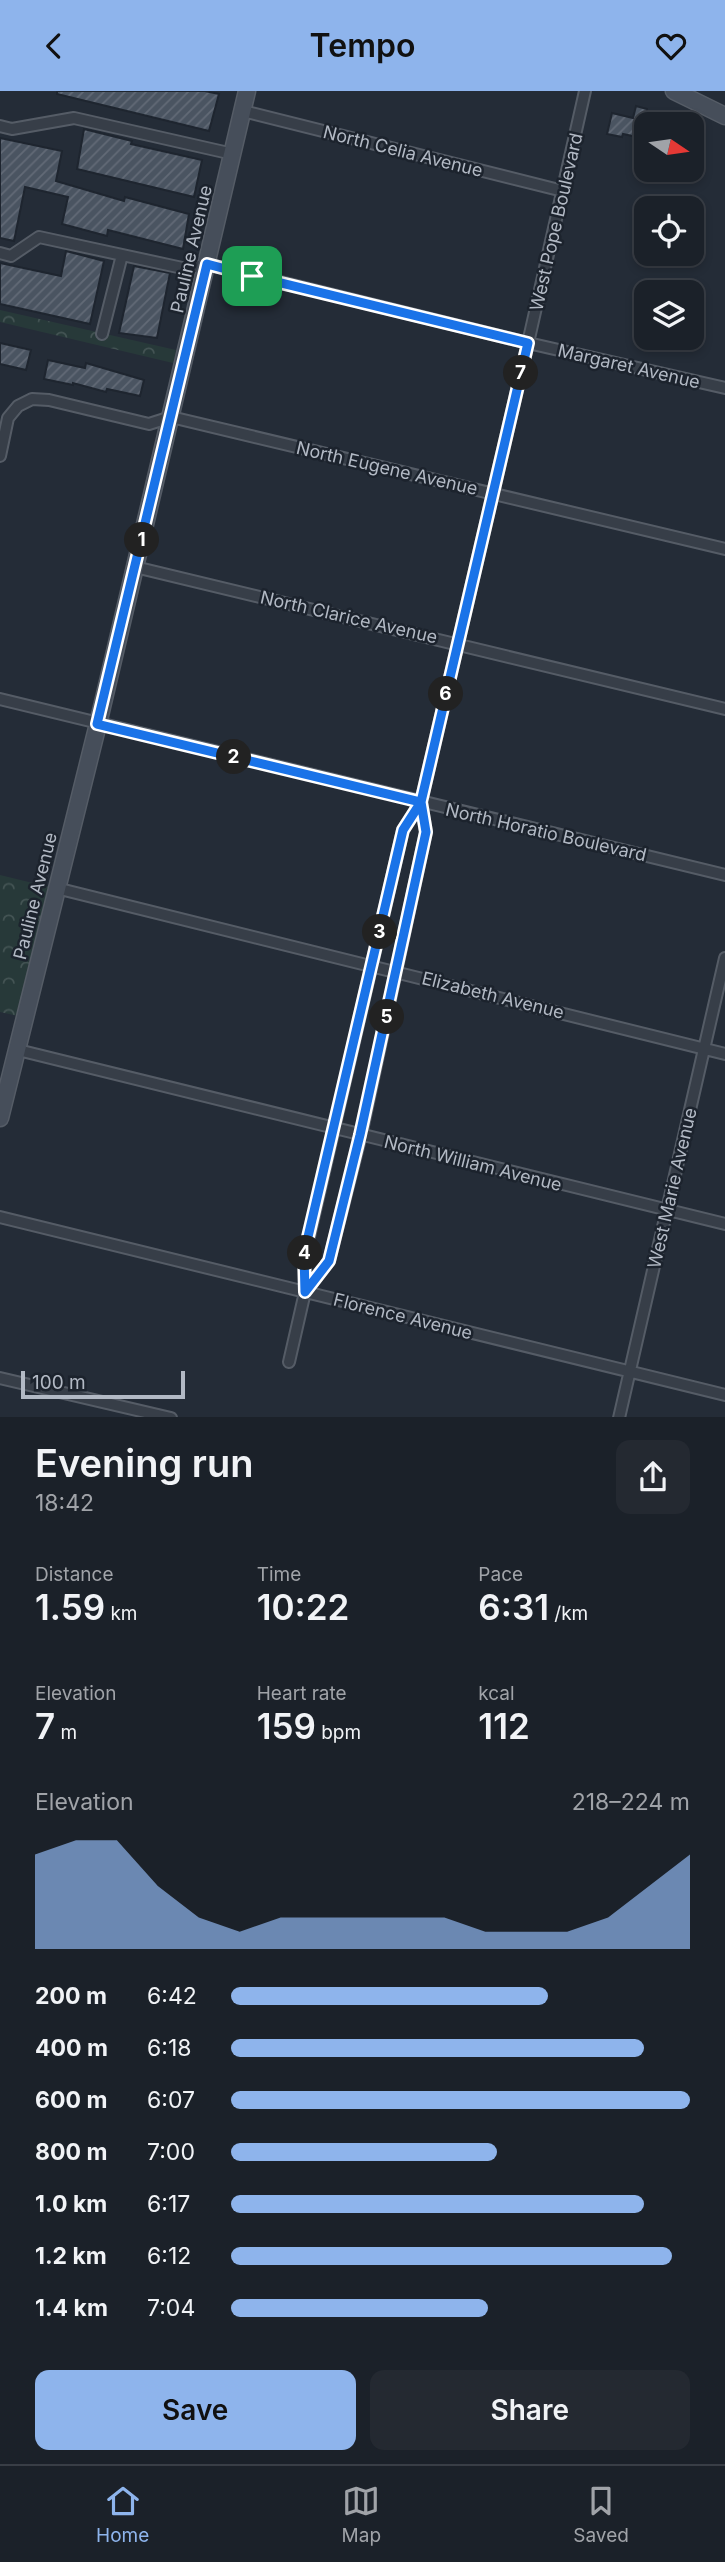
<!DOCTYPE html>
<meta charset="utf-8">
<style>
body{margin:0;font-family:Inter,sans-serif;background:#242931;color:#f1f3f6;height:100vh;display:flex;flex-direction:column;font-size:26px;white-space:nowrap}
*{box-sizing:border-box;margin:0}
p{font-size:23px;color:#a0a3a8}
.icon{flex:none;width:38px;height:38px;fill:none;stroke:currentColor;stroke-width:2;stroke-linecap:round;stroke-linejoin:round}
.map{position:relative;height:1326px;overflow:hidden}
.details{display:flex;flex-direction:column;background:#1b2129;flex:1}
.details>*{flex:none}
.needle{width:46px;rotate:103deg}
.tools{position:absolute;left:634px;top:21px;display:grid;gap:14px}
.tools a{display:grid;place-items:center;width:70px;height:70px;border-radius:14px;background:#1b2129;box-shadow:0 4px 10px #0003,0 0 0 2px #393e46;font-size:35px}
.scale{position:absolute;left:21px;bottom:18px;width:164px;box-sizing:border-box;padding-left:7px;border:4px solid #b2b9c4;border-top:0;font-size:19px;line-height:24px;white-space:nowrap;color:#b2b9c4;-webkit-text-stroke:5px #1c232d;paint-order:stroke}
.pin{position:absolute;display:grid;place-items:center;width:60px;height:60px;color:#fff;margin:-30px;border-radius:14px;box-shadow:0 4px 10px #0006}
.km{position:absolute;width:35px;height:35px;margin:-18px;border-radius:50%;background:#222;color:#fff;font-size:19px;line-height:35px;text-align:center}
.round{display:grid;place-items:center;flex:none;width:74px;height:74px;border-radius:14px;background:#242931}
.overview{display:flex;align-items:center;justify-content:space-between;height:119px;padding:0 35px}
h1{font-size:38px;font-weight:600;line-height:52px}
.figures{display:grid;grid-template-columns:repeat(3,1fr);gap:10px;height:119px;padding:7px 35px}
.figures div{display:grid;align-content:center}
.figures b{font-size:35px;font-weight:600}
.figures small{font-size:19px;font-weight:400}
.figures p{font-size:19px}
.chart{height:196px;padding:14px 35px}
.chart p{display:flex;justify-content:space-between}
.chart svg{width:100%;height:126px;margin-top:7px;fill:#8eb4ec;opacity:.7}
.cta{display:flex;gap:14px;margin-top:auto;padding:14px 35px}
.cta a{flex:1;height:80px;border-radius:14px;background:#8eb4ec;color:#111;font-size:28px;font-weight:600;line-height:80px;text-align:center}
.cta a+a{background:#242931;color:#f1f3f6}
ul{padding:0 35px;list-style:none;font-size:23px}
li{display:grid;grid-template-columns:112px 84px 1fr;align-items:center;height:52px}
li i{height:18px;border-radius:9px;background:#8eb4ec}
header{display:flex;justify-content:space-between;align-items:center;height:91px;padding:0 35px;background:#8eb4ec;color:#111;font-size:32px;font-weight:600}
.dock{display:flex;justify-content:space-around;align-items:center;height:98px;border-top:2px solid #393e46;background:#1b2129;font-size:19px;color:#a0a3a8}
.dock a{display:grid;justify-items:center;gap:4px}
.dock .active{color:#8eb4ec}
.map>svg:first-child{display:block}
</style>
<header><svg class="icon" aria-label="back" viewBox="0 0 24 24"><path d="M15 5l-7 7 7 7"/></svg>Tempo<svg class="icon" aria-label="heart" viewBox="0 0 24 24"><path d="M12 20l-8-8c-3-5 5-10 8-4 3-6 11-1 8 4z"/></svg></header>
<div class="map">
<svg width="725" height="1327" viewBox="0 0 725 1327">
<defs>
<pattern id="forest-crowns" width="20" height="18" patternUnits="userSpaceOnUse" patternTransform="scale(1.75)"><rect width="20" height="18" fill="#273939"/><path d="M2 6a3 3 0 1 1 6 0M12 15a3 3 0 1 1 6 0" fill="none" stroke="#445454"/></pattern>
<pattern id="building-hatch" width="6" height="6" patternUnits="userSpaceOnUse" patternTransform="scale(1.75)"><rect width="6" height="6" fill="#4a5461"/><path d="M-1 1l2-2M0 6l6-6M5 7l2-2" fill="none" stroke="#626a76"/></pattern>
</defs>
<rect width="100%" height="100%" fill="#242c37"/>
<path fill="url(#forest-crowns)" d="M 0,219 L 176,259 L 173,272 L 0,231 Z
M 0,784 L 49,796 L 18,925 L 0,921 Z"/>
<path fill="url(#building-hatch)" stroke="#1e252f" stroke-width="2" d="M 57,0 L 205,0 L 219,3 L 209,40 L 57,3 Z
M 636,15 L 647,18 L 646,48 L 623,43 L 622,46 L 607,43 L 612,22 L 633,27 Z
M 84,38 L 132,50 L 131,53 L 202,69 L 194,106 L 77,78 Z
M 0,47 L 62,60 L 56,90 L 124,110 L 125,106 L 189,123 L 183,158 L 108,139 L 107,145 L 62,133 L 68,106 L 25,96 L 14,150 L 0,147 Z
M 66,160 L 104,170 L 90,233 L 0,213 L 0,172 L 61,185 Z
M 134,175 L 170,182 L 157,247 L 119,242 Z
M 0,252 L 31,259 L 26,279 L 0,273 Z
M 48,269 L 85,277 L 86,272 L 144,289 L 140,305 L 107,298 L 106,301 L 73,292 L 73,294 L 44,288 Z"/>
<g fill="none" stroke-linecap="round" stroke-linejoin="round">
<g stroke="#555c66" stroke-width="14">
<path id="street" d="M 243,20 L 563,100
M 0,35 L 12,38 L 74,27 L 233,63
M 0,162 L 11,165 L 39,146 L 187,178 L 207,173 L 528,252 L 725,297
M 102,243 L 122,164
M 0,365 L 8,327 L 18,315 L 32,308 L 49,309 L 149,333 L 171,326 L 725,458
M 135,476 L 725,618
M 0,608 L 725,784
M 56,797 L 725,963
M 18,959 L 725,1133
M 0,1126 L 725,1304
M 305,1201 L 329,1170 L 361,1044 L 426,741 L 421,711
M 289,1271 L 305,1201 L 305,1163 L 403,739 L 421,711 L 528,252 L 585,0
M 0,1287 L 171,1327
M 619,1327 L 725,867"/>
</g>
<g stroke="#555c66" stroke-width="19">
<path id="secondary" d="M 674,0 L 725,25
M 0,1027 L 98,633 L 247,0"/>
</g>
<use href="#street" stroke="#373e48" stroke-width="10"/>
<use href="#secondary" stroke="#464e5a" stroke-width="16"/>
</g>
<g fill="none" stroke-linecap="round" stroke-linejoin="round">
<g stroke="#fff" stroke-width="14">
<path id="route" d="M 252,185 L 207,173 L 97,633 L 421,711 L 403,739 L 304,1163 L 305,1201 L 329,1170 L 360,1044 L 426,741 L 421,711 L 528,252 L 252,185"/>
</g>
<use href="#route" stroke="#1a73e8" stroke-width="9"/>
</g>
<g text-anchor="middle" dominant-baseline="central" stroke-width="5" stroke-linejoin="round" paint-order="stroke">
<g font-size="18" fill="#b2b9c4" stroke="#1c232d">
<text transform="translate(403 60) rotate(14)">North Celia Avenue</text>
<text transform="translate(556 131) rotate(-77)">West Pope Boulevard</text>
<text transform="translate(191 158) rotate(-77)">Pauline Avenue</text>
<text transform="translate(629 275) rotate(13)">Margaret Avenue</text>
<text transform="translate(387 377) rotate(13)">North Eugene Avenue</text>
<text transform="translate(349 526) rotate(13)">North Clarice Avenue</text>
<text transform="translate(546 741) rotate(13)">North Horatio Boulevard</text>
<text transform="translate(35 805) rotate(-76)">Pauline Avenue</text>
<text transform="translate(493 904) rotate(14)">Elizabeth Avenue</text>
<text transform="translate(473 1072) rotate(14)">North William Avenue</text>
<text transform="translate(672 1097) rotate(-77)">West Marie Avenue</text>
<text transform="translate(403 1225) rotate(14)">Florence Avenue</text>
</g>
</g>
</svg>
<div class="tools">
<a><svg class="needle" viewBox="-14 -14 28 28"><path d="M0-13l5 13h-10z" fill="#e53935"/><path d="M0 13l5-13h-10z" fill="#a0a3a8"/></svg></a>
<a><svg class="icon" aria-label="locate" viewBox="0 0 24 24"><circle cx="12" cy="12" r="6"/><path d="M12 2v4M12 18v4M2 12h4M18 12h4"/></svg></a>
<a><svg class="icon" aria-label="layers" viewBox="0 0 24 24"><path d="M12 4l9 5-9 5-9-5zM3 14l9 5 9-5"/></svg></a>
</div>
<div class="scale">100 m</div>
<div class="pin" style="left:252px;top:185px;background:#1e9e55"><svg class="icon" aria-label="arrive" viewBox="0 0 24 24"><path d="M6 21V4h12l-3 4 3 4H6"/></svg></div>
<b class="km" style="left:142px;top:449px">1</b>
<b class="km" style="left:234px;top:666px">2</b>
<b class="km" style="left:380px;top:841px">3</b>
<b class="km" style="left:305px;top:1162px">4</b>
<b class="km" style="left:387px;top:926px">5</b>
<b class="km" style="left:446px;top:603px">6</b>
<b class="km" style="left:521px;top:282px">7</b>
</div>
<section class="details">
<div class="overview"><div><h1>Evening run</h1><p>18:42</p></div><a class="round"><svg class="icon" aria-label="share" viewBox="0 0 24 24"><path d="M12 15V3M7 8l5-5 5 5M5 13v7h14v-7"/></svg></a></div>
<div class="figures">
<div><p>Distance</p><b>1.59<small> km</small></b></div>
<div><p>Time</p><b>10:22</b></div>
<div><p>Pace</p><b>6:31<small> /km</small></b></div>
</div>
<div class="figures">
<div><p>Elevation</p><b>7<small> m</small></b></div>
<div><p>Heart rate</p><b>159<small> bpm</small></b></div>
<div><p>kcal</p><b>112</b></div>
</div>
<div class="chart"><p><span>Elevation</span>218–224 m</p>
<svg viewBox="0 0 160 44" preserveAspectRatio="none"><path d="M0 44V11L10 6L20 6L30 22L40 33L50 38L60 33L70 33L80 33L90 33L100 33L110 38L120 38L130 38L140 33L150 22L160 11V44z"/></svg>
</div>
<ul>
<li><b>200 m</b>6:42<i style="width:69%"></i></li>
<li><b>400 m</b>6:18<i style="width:90%"></i></li>
<li><b>600 m</b>6:07<i style="width:100%"></i></li>
<li><b>800 m</b>7:00<i style="width:58%"></i></li>
<li><b>1.0 km</b>6:17<i style="width:90%"></i></li>
<li><b>1.2 km</b>6:12<i style="width:96%"></i></li>
<li><b>1.4 km</b>7:04<i style="width:56%"></i></li>
</ul>
<div class="cta"><a>Save</a><a>Share</a></div>
</section>
<nav class="dock">
<a class="active"><svg class="icon" aria-label="home" viewBox="0 0 24 24"><path d="M3 11l9-7 9 7M6 9v11h12V9"/></svg>Home</a>
<a><svg class="icon" aria-label="map" viewBox="0 0 24 24"><path d="M3 6l6-2 6 2 6-2v14l-6 2-6-2-6 2zM9 4v14M15 6v14"/></svg>Map</a>
<a><svg class="icon" aria-label="saved" viewBox="0 0 24 24"><path d="M7 4h10v16l-5-4-5 4z"/></svg>Saved</a>
</nav>
